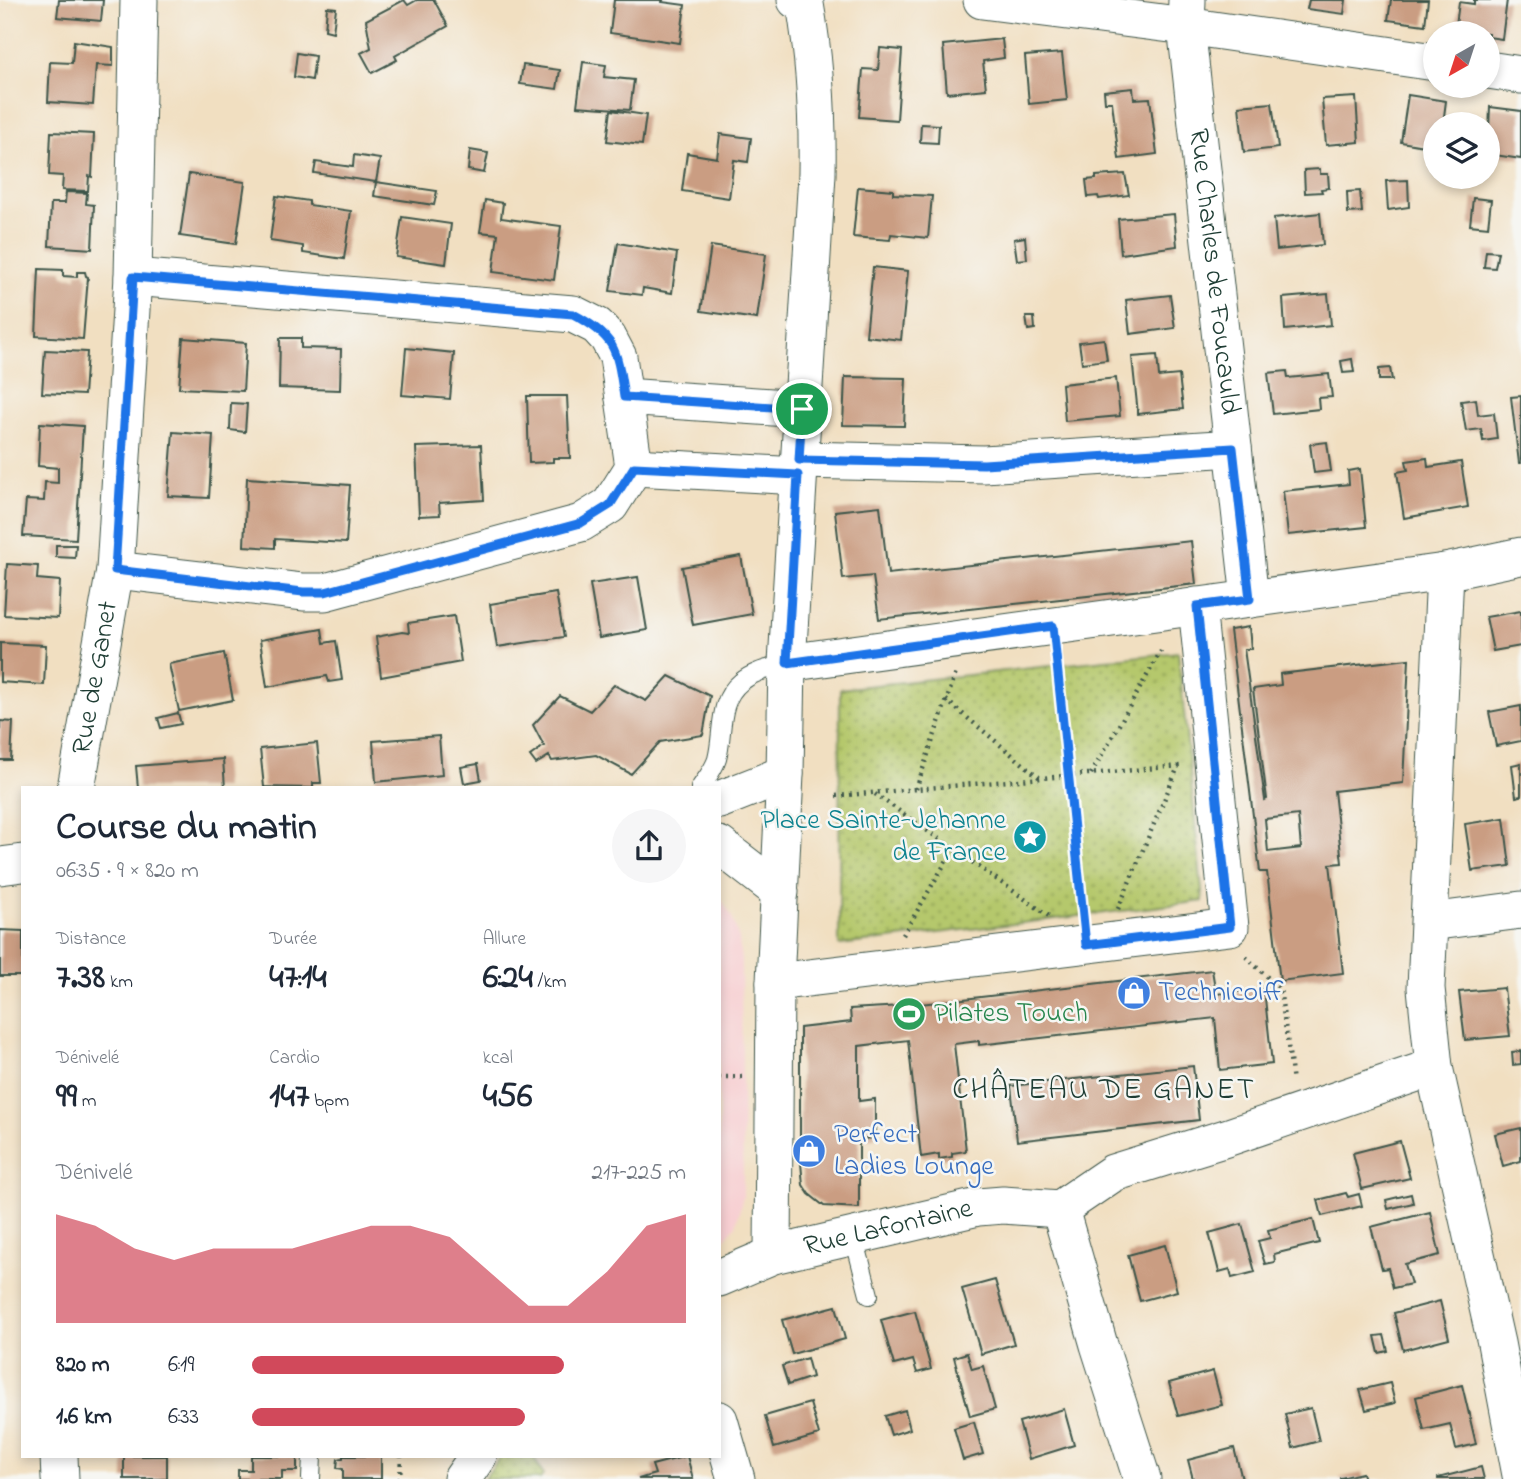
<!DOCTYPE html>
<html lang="fr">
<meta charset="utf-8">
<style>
body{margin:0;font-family:"Indie Flower",sans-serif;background:#f6f6f7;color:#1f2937;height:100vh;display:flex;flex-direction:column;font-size:26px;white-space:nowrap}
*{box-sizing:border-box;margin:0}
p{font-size:23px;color:#747a83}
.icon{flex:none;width:38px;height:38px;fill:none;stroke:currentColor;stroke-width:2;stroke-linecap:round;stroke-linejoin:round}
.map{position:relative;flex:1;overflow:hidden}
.sheet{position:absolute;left:21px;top:786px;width:700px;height:672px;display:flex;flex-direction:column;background:#fff;border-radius:0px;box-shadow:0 4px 10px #0003}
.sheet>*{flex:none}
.needle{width:46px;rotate:219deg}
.fabs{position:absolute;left:1423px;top:21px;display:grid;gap:14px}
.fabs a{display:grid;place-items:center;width:77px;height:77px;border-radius:50%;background:#fff;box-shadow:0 4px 10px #0003;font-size:35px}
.pin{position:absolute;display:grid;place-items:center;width:60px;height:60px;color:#fff;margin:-30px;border:4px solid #fff;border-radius:50%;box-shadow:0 2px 7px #0007}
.round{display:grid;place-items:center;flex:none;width:74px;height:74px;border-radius:37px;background:#f6f6f7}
.head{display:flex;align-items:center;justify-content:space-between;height:119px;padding:0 35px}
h1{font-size:38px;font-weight:700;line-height:52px}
.metrics{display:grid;grid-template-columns:repeat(3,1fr);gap:10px;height:119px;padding:7px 35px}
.metrics div{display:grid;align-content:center}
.metrics b{font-size:35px;font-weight:700}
.metrics small{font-size:19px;font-weight:400}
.metrics p{font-size:19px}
.chart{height:196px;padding:14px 35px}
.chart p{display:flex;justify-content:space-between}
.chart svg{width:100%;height:126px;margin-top:7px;fill:#d1495b;opacity:.7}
ul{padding:0 35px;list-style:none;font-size:23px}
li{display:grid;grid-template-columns:112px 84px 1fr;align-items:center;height:52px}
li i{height:18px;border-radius:9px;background:#d1495b}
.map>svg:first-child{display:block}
</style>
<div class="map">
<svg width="1521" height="1479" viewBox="0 0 1521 1479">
<defs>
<pattern id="grass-dots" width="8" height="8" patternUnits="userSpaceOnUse" patternTransform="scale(1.75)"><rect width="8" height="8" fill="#b5c86c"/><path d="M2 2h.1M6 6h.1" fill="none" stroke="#93a45a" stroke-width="1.8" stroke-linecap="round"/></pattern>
</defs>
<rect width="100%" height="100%" fill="#f6f6f2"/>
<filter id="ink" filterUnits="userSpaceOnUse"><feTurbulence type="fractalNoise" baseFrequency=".0143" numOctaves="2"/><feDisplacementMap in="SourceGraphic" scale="14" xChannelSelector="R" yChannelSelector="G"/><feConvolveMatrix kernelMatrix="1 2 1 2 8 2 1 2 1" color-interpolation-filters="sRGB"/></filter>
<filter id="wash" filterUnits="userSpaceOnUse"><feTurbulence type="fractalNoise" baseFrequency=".00686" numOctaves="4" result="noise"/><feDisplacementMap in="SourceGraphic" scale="28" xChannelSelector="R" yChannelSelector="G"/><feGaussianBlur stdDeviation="1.57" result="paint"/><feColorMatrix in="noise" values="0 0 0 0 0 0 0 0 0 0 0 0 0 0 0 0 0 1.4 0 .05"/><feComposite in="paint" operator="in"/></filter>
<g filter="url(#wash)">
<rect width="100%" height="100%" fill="#f1dfc1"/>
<path fill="#f7cfd2" d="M 719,896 L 731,915 L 739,939 L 741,960 L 743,1168 L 743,1196 L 736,1225 L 719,1245 Z"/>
<path fill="url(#grass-dots)" stroke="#6a8250" stroke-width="2" d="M 1178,652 L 1203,901 L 839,945 L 840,689 Z
M 501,1456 L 533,1456 L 543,1475 L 540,1479 L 484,1479 Z"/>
<g id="blocks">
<path fill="#ca9d82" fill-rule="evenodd" d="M 59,0 L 103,0 L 101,21 L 57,17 Z
M 404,0 L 408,5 L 417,0 L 434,0 L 448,26 L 395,56 L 397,60 L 372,73 L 361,53 L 371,48 L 366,20 Z
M 614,0 L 663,0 L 662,2 L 685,5 L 680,43 L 610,33 Z
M 1309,0 L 1346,0 L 1344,14 L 1307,9 Z
M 1391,0 L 1428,0 L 1425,25 L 1388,20 Z
M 1474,0 L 1507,0 L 1502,39 L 1488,37 L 1488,33 L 1455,33 L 1459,2 L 1474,4 Z
M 327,7 L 336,8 L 333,32 L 325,30 Z
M 1002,39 L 1004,58 L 983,61 L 986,89 L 947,93 L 943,45 Z
M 74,41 L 113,47 L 113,66 L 96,65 L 93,105 L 48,102 L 50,62 L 72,63 Z
M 880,48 L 902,50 L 897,120 L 859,117 L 863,69 L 878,70 Z
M 297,53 L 315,56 L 312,80 L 294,77 Z
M 1062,53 L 1067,100 L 1029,104 L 1025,56 Z
M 583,62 L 606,65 L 604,77 L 634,80 L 630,110 L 577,106 Z
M 523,65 L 560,70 L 557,89 L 520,84 Z
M 1133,88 L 1134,99 L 1150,98 L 1157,154 L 1119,159 L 1112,102 L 1105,102 L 1104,91 Z
M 1408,95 L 1446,101 L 1443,124 L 1435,124 L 1435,148 L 1401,142 Z
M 1356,97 L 1359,142 L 1326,145 L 1322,99 Z
M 1272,103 L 1278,148 L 1244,152 L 1239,106 Z
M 1490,107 L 1521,111 L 1521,159 L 1488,154 Z
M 611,110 L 646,115 L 642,145 L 607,141 Z
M 921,124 L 939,125 L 938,143 L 920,142 Z
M 51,132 L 94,134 L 92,177 L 89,176 L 88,191 L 62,190 L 63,176 L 49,175 Z
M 720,134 L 751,138 L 748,162 L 734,160 L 729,198 L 682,191 L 687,153 L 717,158 Z
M 470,150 L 488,153 L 484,173 L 468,170 Z
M 354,155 L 380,159 L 376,182 L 314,173 L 316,162 L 353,167 Z
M 1320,169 L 1320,174 L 1328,174 L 1329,188 L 1321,189 L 1322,192 L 1305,193 L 1304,170 Z
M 189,174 L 245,182 L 236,244 L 180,236 Z
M 1125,174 L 1129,195 L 1099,199 L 1098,196 L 1088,197 L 1086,180 L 1096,179 L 1096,176 Z
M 1408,180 L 1409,207 L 1388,210 L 1386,181 Z
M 376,182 L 437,191 L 434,205 L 374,196 Z
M 858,187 L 893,190 L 893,194 L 932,196 L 928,238 L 891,234 L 890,240 L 853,237 Z
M 1360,191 L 1362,212 L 1348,213 L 1347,192 Z
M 66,192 L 87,193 L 86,204 L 94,205 L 92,249 L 49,246 L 51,203 L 65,203 Z
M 276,196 L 309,201 L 309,205 L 351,211 L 344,259 L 303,253 L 303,246 L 270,241 Z
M 1473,198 L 1491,200 L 1488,227 L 1470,225 Z
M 485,200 L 503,203 L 501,218 L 561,226 L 554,280 L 493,272 L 498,234 L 480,232 Z
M 1320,213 L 1323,245 L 1277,250 L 1274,218 Z
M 1174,214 L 1177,246 L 1121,254 L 1118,219 Z
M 402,217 L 451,224 L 446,264 L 396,257 Z
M 1025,237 L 1027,259 L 1017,260 L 1014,239 Z
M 618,243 L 677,253 L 672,293 L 643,288 L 642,295 L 610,291 Z
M 711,246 L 766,254 L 757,319 L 701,311 Z
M 1486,251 L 1498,252 L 1495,268 L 1484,267 Z
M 873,267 L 908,271 L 901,340 L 866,336 Z
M 39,269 L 63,270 L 63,276 L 77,277 L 77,272 L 85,272 L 86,276 L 88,277 L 83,339 L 36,336 Z
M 1328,294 L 1331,325 L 1285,330 L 1283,298 Z
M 1170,295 L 1175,328 L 1130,334 L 1126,300 Z
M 1026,317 L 1034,317 L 1035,329 L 1028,330 Z
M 183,338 L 246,343 L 243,391 L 179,388 Z
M 280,338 L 301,338 L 301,348 L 341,349 L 340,390 L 279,388 Z
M 1104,339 L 1107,360 L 1082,363 L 1079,342 Z
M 406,348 L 454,353 L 450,399 L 402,395 Z
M 45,350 L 87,352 L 84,395 L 42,393 Z
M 1157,355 L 1159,377 L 1179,375 L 1183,409 L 1138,414 L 1132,357 Z
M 1352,359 L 1354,372 L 1343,373 L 1341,361 Z
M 1390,368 L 1392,380 L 1379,380 L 1379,369 Z
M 1287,371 L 1288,378 L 1329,374 L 1332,397 L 1318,398 L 1319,409 L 1273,414 L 1268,373 Z
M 845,377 L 906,378 L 904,426 L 843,425 Z
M 1116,378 L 1120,416 L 1065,421 L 1062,384 Z
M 527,396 L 567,396 L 570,458 L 553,458 L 553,462 L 529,463 Z
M 1521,396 L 1521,463 L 1519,463 L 1511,397 Z
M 1476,399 L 1478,415 L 1494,413 L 1497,439 L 1483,441 L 1481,429 L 1466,431 L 1461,401 Z
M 231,403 L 247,404 L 245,432 L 230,430 Z
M 40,423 L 83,426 L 76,539 L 23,536 L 26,500 L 44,501 L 45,482 L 58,483 L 58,468 L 38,466 Z
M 173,432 L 213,435 L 209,498 L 168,496 Z
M 1327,442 L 1331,471 L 1314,473 L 1310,444 Z
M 481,445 L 484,500 L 439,503 L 440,515 L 419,516 L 416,447 Z
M 1427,458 L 1428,467 L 1461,462 L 1468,507 L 1404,518 L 1397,472 L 1408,470 L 1406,461 Z
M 1360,469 L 1366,527 L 1288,535 L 1283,491 L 1349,484 L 1348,471 Z
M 247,478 L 350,485 L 346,543 L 275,539 L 275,548 L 244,546 Z
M 880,506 L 888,574 L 1191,541 L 1196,584 L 879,619 L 873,576 L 843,579 L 835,511 Z
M 56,545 L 76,545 L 75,558 L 56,557 Z
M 741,556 L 752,614 L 693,625 L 682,567 Z
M 7,564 L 38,566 L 37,579 L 60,581 L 58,618 L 4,615 Z
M 638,577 L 647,630 L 599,638 L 590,584 Z
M 556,593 L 564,637 L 497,647 L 490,604 Z
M 1521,611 L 1521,646 L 1493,651 L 1486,617 Z
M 454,616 L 461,662 L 381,677 L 376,637 L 402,632 L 409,633 L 408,623 Z
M 1249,627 L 1251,649 L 1244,649 L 1265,800 L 1267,799 L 1253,689 L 1281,685 L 1280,674 L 1409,659 L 1403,783 L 1334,791 L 1342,863 L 1330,864 L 1343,973 L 1280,981 L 1267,872 L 1260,872 L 1230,630 ZM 1298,815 L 1301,848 L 1268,852 L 1265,819 Z
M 322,629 L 324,643 L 336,641 L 342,680 L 329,682 L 327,676 L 267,687 L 260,640 Z
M 0,643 L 46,645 L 44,685 L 0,682 Z
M 224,653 L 233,700 L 179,711 L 169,664 Z
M 669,676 L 710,696 L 703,735 L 660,742 L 631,774 L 596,755 L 552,761 L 549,756 L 536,764 L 530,756 L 544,746 L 533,725 L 560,696 L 590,711 L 614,685 L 646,701 Z
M 1521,706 L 1521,741 L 1496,746 L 1489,712 Z
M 178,713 L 181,724 L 161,728 L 158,718 Z
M 0,721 L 13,722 L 11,760 L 0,760 Z
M 439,736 L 442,775 L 376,782 L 373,741 Z
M 317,743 L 321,783 L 313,783 L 313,788 L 264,787 L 260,749 Z
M 223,759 L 225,788 L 138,788 L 136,766 Z
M 1521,763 L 1521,796 L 1516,797 L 1512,765 Z
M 478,764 L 481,780 L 464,783 L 461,767 Z
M 1504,818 L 1510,866 L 1472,871 L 1465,824 Z
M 0,930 L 23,931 L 23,976 L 0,976 Z
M 1212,970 L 1216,994 L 1264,989 L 1272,1064 L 1220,1070 L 1215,1018 L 979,1045 L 979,1041 L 954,1044 L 966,1151 L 952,1153 L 952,1157 L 939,1159 L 939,1154 L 921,1157 L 908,1040 L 859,1046 L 859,1101 L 875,1099 L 875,1138 L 859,1139 L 859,1208 L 824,1206 L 809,1194 L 803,1185 L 800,1152 L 800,1028 L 851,1022 L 850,1009 L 903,1006 Z
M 1504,988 L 1510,1036 L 1465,1040 L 1459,992 Z
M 1521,1051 L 1521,1064 L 1513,1065 L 1512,1052 Z
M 1193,1066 L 1199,1120 L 1017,1141 L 1011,1086 Z
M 1521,1128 L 1521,1161 L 1503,1166 L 1495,1134 Z
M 1400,1141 L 1410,1178 L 1362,1189 L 1353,1153 Z
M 1346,1193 L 1348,1197 L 1359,1194 L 1362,1206 L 1322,1216 L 1318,1200 Z
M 1411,1194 L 1413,1203 L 1388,1209 L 1386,1200 Z
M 1430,1212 L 1440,1255 L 1405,1264 L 1411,1284 L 1393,1288 L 1388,1268 L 1382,1269 L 1371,1227 Z
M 1313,1219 L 1319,1243 L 1274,1254 L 1275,1262 L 1265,1264 L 1258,1241 L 1270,1238 L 1268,1230 Z
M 1242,1224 L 1255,1272 L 1232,1278 L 1230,1269 L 1219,1272 L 1209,1233 Z
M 1165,1245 L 1177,1291 L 1140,1301 L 1128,1255 Z
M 995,1280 L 1014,1344 L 981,1354 L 962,1289 Z
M 1440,1301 L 1449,1338 L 1403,1350 L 1394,1313 Z
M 836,1306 L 845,1339 L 792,1354 L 782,1320 Z
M 915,1311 L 931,1369 L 917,1373 L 913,1360 L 894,1365 L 881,1320 Z
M 1384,1335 L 1388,1351 L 1379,1353 L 1375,1336 Z
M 967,1353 L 972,1369 L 983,1366 L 995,1409 L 970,1416 L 954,1357 Z
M 807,1358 L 812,1377 L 788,1385 L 782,1366 Z
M 1213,1371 L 1222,1405 L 1178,1416 L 1169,1383 Z
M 1390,1383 L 1395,1403 L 1366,1410 L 1360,1390 Z
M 1462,1385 L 1476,1444 L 1456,1449 L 1450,1424 L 1424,1430 L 1416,1397 Z
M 810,1403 L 819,1435 L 774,1448 L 765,1416 Z
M 1311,1408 L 1319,1441 L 1293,1448 L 1285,1414 Z
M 1064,1409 L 1074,1445 L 1029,1459 L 1019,1422 Z
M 905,1410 L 910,1429 L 891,1435 L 885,1416 Z
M 974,1422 L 983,1454 L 963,1460 L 954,1428 Z
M 1234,1448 L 1242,1479 L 1193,1479 L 1188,1460 Z
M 124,1456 L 167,1456 L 167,1479 L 124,1479 Z
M 251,1456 L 297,1456 L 297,1471 L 282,1471 L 282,1479 L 238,1479 L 238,1470 L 251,1470 Z
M 343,1456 L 381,1456 L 381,1479 L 343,1479 L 343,1469 L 337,1468 L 338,1459 L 343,1458 Z
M 687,1456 L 693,1479 L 638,1479 L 655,1474 L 652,1465 Z
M 1481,1467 L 1484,1479 L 1438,1479 L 1438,1478 Z
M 1362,1473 L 1364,1479 L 1340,1479 L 1340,1478 Z"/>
</g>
</g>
<g filter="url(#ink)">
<use href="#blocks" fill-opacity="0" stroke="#3e5549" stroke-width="2"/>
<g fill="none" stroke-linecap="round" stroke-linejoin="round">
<g stroke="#3e5549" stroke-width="20">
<path id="service" d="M 700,788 C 706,779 714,769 717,759 C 724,733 717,701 741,682 C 754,671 772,668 787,663
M 854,1237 L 869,1295
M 311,1479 L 312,1456"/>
</g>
<g stroke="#3e5549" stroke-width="39">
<g id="minor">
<path d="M 982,0 L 1186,26 L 1435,62"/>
<path id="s1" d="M 1187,0 L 1186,26 L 1250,599"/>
<path d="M 1488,70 L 1521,75"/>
<path d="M 624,397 L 802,409"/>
<path d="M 799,460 L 984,464 L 1233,448"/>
<path d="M 634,467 L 798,476"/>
<path d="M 115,570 L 303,592 L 325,592 L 581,523 L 610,505 L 634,467 L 618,357 L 608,338 L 597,326 L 573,314 L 133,277"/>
<path d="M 787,663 L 1445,572 L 1521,556"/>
<path id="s2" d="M 76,788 L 115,570 L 133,277 L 139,0"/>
<path d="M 719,800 L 785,774"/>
<path d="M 719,845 L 780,892"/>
<path d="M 0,866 L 23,863"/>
<path d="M 1430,922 L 1521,910"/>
<path d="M 775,982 L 1230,927 L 1197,606"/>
<path d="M 1434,1067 L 1496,1343 L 1521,1475"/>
<path d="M 1060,1209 L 1113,1173 L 1226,1138 L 1434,1067 L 1426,988 L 1445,572"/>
<path d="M 1060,1209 L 1099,1345 L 1142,1479"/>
<path d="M 773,1255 L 775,982 L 785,774 L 787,663 L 817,174 C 818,116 815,61 805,4 L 796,0"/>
<path id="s3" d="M 719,1278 L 773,1255 L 978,1207 L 1003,1205 L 1060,1209"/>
<path d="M 719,1420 L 736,1479"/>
<path d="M 59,1456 L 60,1479"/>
<path d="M 462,1479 L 478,1456"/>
</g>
</g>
<path stroke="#3e5549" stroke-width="4.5" stroke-dasharray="2 5" stroke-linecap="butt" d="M 1056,657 L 1082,913
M 946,700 L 1040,778
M 1091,774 L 1161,651
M 916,789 L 956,673
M 875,794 L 1049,916
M 836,796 L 1180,766
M 1118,909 L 1178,767
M 903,935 L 954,848
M 1246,957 L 1280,989 L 1293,1081
M 719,1077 L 743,1077
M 400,1479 L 401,1456"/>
<use href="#service" stroke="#fff" stroke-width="18"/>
<use href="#minor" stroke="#fff" stroke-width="37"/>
</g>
</g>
<g fill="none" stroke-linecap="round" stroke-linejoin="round" filter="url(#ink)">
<g stroke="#fff" stroke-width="14">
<path id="route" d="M 133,277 L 573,314 C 617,337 617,351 624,397 L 802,409 L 799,460 L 984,464 L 1233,448 L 1250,599 L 1197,606 L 1230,927 L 1086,945 L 1053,626 L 787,663 L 798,475 L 634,467 L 610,505 L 581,523 L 325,592 L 303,592 L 115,570 Z"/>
</g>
<use href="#route" stroke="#1a73e8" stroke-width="9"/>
</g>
<defs>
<g id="sight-disc" transform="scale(1.75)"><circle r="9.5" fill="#0f9aa8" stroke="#f6f6f2"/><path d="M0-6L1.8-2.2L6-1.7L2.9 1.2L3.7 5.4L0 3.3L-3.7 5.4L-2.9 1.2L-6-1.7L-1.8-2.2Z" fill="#fff"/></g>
<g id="shop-disc" transform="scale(1.75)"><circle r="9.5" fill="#3f7fe0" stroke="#f6f6f2"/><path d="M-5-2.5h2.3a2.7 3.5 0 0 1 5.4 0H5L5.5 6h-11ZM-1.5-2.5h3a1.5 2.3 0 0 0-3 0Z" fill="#fff"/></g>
<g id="stadium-disc" transform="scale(1.75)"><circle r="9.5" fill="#2e9e5b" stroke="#f6f6f2"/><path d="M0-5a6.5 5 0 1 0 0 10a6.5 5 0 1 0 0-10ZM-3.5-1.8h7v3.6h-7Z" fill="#fff"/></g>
</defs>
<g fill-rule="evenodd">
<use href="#sight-disc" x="1030" y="837"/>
<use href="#shop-disc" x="1134" y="993"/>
<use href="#stadium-disc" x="909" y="1014"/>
<use href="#shop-disc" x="809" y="1151"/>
</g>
<g text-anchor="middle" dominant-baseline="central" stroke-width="5" stroke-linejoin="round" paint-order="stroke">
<g font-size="28" fill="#1f3d34" stroke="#f6f6f2">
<text stroke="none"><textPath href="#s1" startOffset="273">Rue Charles de Foucauld</textPath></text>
<text stroke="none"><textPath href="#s2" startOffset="112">Rue de Ganet</textPath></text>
<text stroke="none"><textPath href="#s3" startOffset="177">Rue Lafontaine</textPath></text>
</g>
<g font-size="28" fill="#0d838f" stroke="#f6f6f2" text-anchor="end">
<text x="1006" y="821">Place Sainte-Jehanne<tspan x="1006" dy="32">de France</tspan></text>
</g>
<g font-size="28" fill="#366cbe" stroke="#f6f6f2" text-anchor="start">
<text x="1158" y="993">Technicoiff</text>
<text x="834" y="1135">Perfect<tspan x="834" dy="32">Ladies Lounge</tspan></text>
</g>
<g font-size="28" fill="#27864d" stroke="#f6f6f2" text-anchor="start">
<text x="934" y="1014">Pilates Touch</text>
</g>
<g font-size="30" letter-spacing="2" fill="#1f3d34" stroke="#f6f6f2">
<text x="1104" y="1091">CHÂTEAU DE GANET</text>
</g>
</g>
</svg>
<div class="fabs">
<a><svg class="needle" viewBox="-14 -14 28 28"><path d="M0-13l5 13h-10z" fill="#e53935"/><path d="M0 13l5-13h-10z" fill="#747a83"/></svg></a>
<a><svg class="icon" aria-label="layers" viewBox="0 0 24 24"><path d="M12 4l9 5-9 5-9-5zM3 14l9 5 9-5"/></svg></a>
</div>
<div class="pin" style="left:802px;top:409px;background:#1e9e55"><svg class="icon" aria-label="arrive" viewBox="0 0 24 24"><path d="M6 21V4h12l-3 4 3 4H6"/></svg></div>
<section class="sheet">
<div class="head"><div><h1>Course du matin</h1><p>06:35 · 9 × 820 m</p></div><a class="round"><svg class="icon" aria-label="share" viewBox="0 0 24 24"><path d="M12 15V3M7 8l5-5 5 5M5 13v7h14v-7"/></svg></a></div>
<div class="metrics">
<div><p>Distance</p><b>7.38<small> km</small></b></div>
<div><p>Durée</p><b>47:14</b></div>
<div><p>Allure</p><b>6:24<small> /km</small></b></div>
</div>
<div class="metrics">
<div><p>Dénivelé</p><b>99<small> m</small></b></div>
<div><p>Cardio</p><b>147<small> bpm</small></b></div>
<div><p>kcal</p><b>456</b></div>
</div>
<div class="chart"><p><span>Dénivelé</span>217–225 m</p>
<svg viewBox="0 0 160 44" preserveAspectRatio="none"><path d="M0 44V6L10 10L20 18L30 22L40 18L50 18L60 18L70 14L80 10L90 10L100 14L110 26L120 38L130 38L140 26L150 10L160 6V44z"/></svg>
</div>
<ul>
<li><b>820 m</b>6:19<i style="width:72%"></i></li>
<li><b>1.6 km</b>6:33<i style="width:63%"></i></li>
</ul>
</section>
</div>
